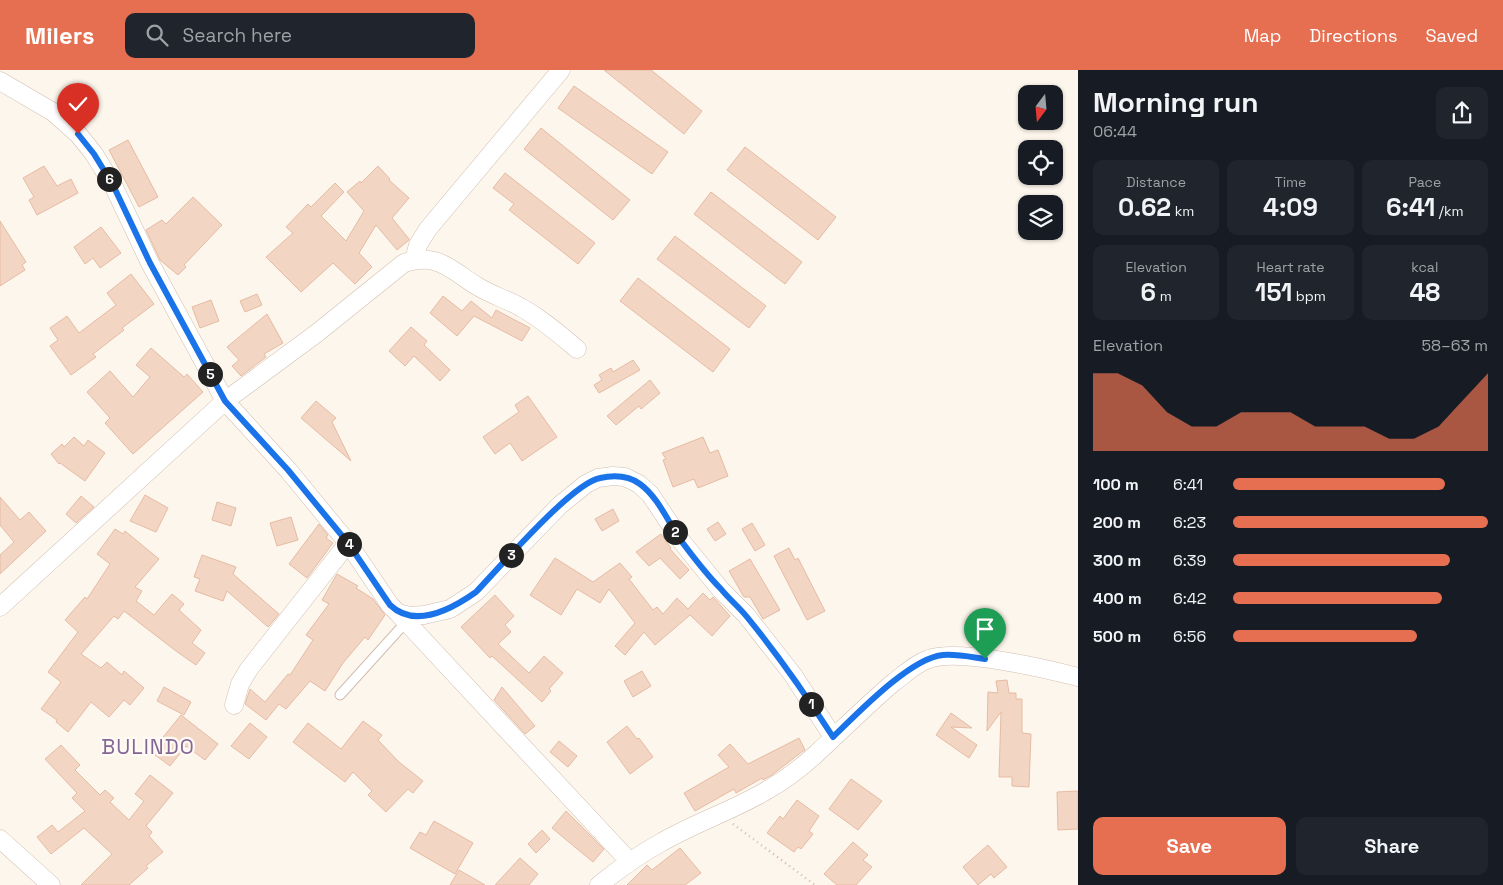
<!DOCTYPE html>
<meta charset="utf-8">
<style>
body{margin:0;font-family:"Space Grotesk",sans-serif;background:#20242c;color:#f1f3f6;height:100vh;display:flex;flex-direction:column;font-size:19px;white-space:nowrap}
*{box-sizing:border-box;margin:0}
p{font-size:16px;color:#9ea1a6}
.icon{flex:none;width:28px;height:28px;fill:none;stroke:currentColor;stroke-width:2;stroke-linecap:round;stroke-linejoin:round}
.map{position:relative;flex:1;overflow:hidden}
.details{display:flex;flex-direction:column;background:#171b24;width:425px}
.details>*{flex:none}
.needle{width:32px;rotate:196deg}
.buttons{position:absolute;left:1018px;top:15px;display:grid;gap:10px}
.buttons a{display:grid;place-items:center;width:45px;height:45px;border-radius:10px;background:#171b24;box-shadow:0 1px 4px #0004;font-size:25px}
.pin{position:absolute;display:grid;place-items:center;width:42px;height:42px;color:#fff;margin:-51px -21px;border-radius:50% 50% 50% 0;rotate:-45deg;box-shadow:0 0 5px #0007}
.pin .icon{rotate:45deg}
.km{position:absolute;width:25px;height:25px;margin:-12px;border-radius:50%;background:#222;color:#fff;font-size:14px;line-height:25px;text-align:center}
.round{display:grid;place-items:center;flex:none;width:52px;height:52px;border-radius:10px;background:#20242c}
.summary{display:flex;align-items:center;justify-content:space-between;height:85px;padding:0 15px}
h1{font-size:28px;font-weight:700;line-height:38px}
.figures{display:grid;grid-template-columns:repeat(3,1fr);gap:8px;height:85px;padding:5px 15px}
.figures div{display:grid;align-content:center;border-radius:10px;background:#20242c;text-align:center}
.figures b{font-size:25px;font-weight:700}
.figures small{font-size:14px;font-weight:400}
.figures p{font-size:14px}
.chart{height:140px;padding:10px 15px}
.chart p{display:flex;justify-content:space-between}
.chart svg{width:100%;height:90px;margin-top:5px;fill:#e76f51;opacity:.7}
.action{display:flex;gap:10px;margin-top:auto;padding:10px 15px}
.action a{flex:1;height:58px;border-radius:10px;background:#e76f51;color:#fff;font-size:20px;font-weight:700;line-height:58px;text-align:center}
.action a+a{background:#20242c;color:#f1f3f6}
ul{padding:0 15px;list-style:none;font-size:16px}
li{display:grid;grid-template-columns:80px 60px 1fr;align-items:center;height:38px}
li i{height:12px;border-radius:6px;background:#e76f51}
header{display:flex;align-items:center;gap:30px;box-sizing:border-box;height:70px;padding:0 25px;background:#e76f51;color:#fff}
header strong{font-size:24px}
nav{display:flex;gap:28px;margin-inline-start:auto;font-size:18px}
.search{width:350px;height:45px;background:#20242c;display:flex;align-items:center;gap:12px;box-sizing:border-box;padding:0 18px;border-radius:10px;color:#9ea1a6;font-size:19px}
main{display:flex;flex:1;min-height:0}
.map>svg:first-child{display:block}
</style>
<header>
<strong>Milers</strong>
<div class="search"><svg class="icon" aria-label="search" viewBox="0 0 24 24"><circle cx="10" cy="10" r="6"/><path d="M15 15l6 6"/></svg>Search here</div>
<nav><a>Map</a><a>Directions</a><a>Saved</a></nav>
</header>
<main>
<div class="map">
<svg width="1078" height="815" viewBox="0 0 1078 815">
<rect width="100%" height="100%" fill="#fdf6ec"/>
<path fill="#f3d5c3" stroke="#e6bba3" d="M 604,0 L 651,0 L 702,41 L 684,64 Z
M 574,16 L 668,82 L 652,104 L 558,38 Z
M 541,58 L 630,130 L 613,150 L 524,79 Z
M 128,70 L 158,127 L 139,137 L 109,80 Z
M 745,77 L 836,147 L 818,170 L 727,100 Z
M 44,96 L 57,116 L 71,109 L 78,123 L 37,145 L 29,130 L 34,127 L 23,108 Z
M 378,96 L 390,109 L 389,110 L 409,128 L 392,148 L 409,169 L 409,170 L 397,180 L 376,155 L 359,183 L 372,197 L 355,214 L 333,193 L 301,222 L 266,187 L 293,163 L 286,157 L 308,134 L 311,137 L 335,113 L 344,122 L 321,146 L 346,171 L 364,141 L 347,122 L 360,111 L 361,113 Z
M 505,103 L 595,173 L 578,194 L 509,140 L 514,134 L 493,118 Z
M 711,122 L 802,192 L 785,214 L 694,144 Z
M 193,127 L 222,155 L 184,195 L 186,197 L 178,205 L 160,190 L 146,160 L 162,150 L 166,154 Z
M 0,151 L 26,192 L 22,195 L 25,200 L 0,216 Z
M 101,157 L 121,183 L 100,198 L 93,188 L 85,194 L 74,177 Z
M 675,166 L 766,236 L 749,258 L 657,189 Z
M 131,204 L 154,234 L 122,258 L 124,260 L 93,284 L 96,287 L 71,305 L 50,276 L 58,270 L 50,258 L 67,246 L 79,263 L 116,235 L 107,223 Z
M 638,208 L 730,279 L 713,302 L 620,231 Z
M 257,224 L 262,235 L 245,242 L 240,231 Z
M 443,226 L 462,241 L 471,231 L 492,248 L 496,240 L 530,258 L 522,271 L 474,246 L 457,266 L 430,243 Z
M 211,230 L 219,251 L 200,258 L 192,237 Z
M 267,244 L 283,273 L 264,284 L 266,287 L 241,306 L 232,296 L 239,290 L 227,277 Z
M 411,257 L 427,271 L 424,275 L 450,300 L 440,311 L 414,286 L 405,296 L 389,281 Z
M 151,278 L 184,307 L 187,304 L 203,322 L 133,384 L 105,353 L 110,348 L 87,322 L 110,301 L 133,327 L 150,307 L 136,295 Z
M 633,290 L 640,300 L 599,323 L 594,315 L 602,310 L 599,305 L 611,298 L 613,302 Z
M 650,310 L 660,323 L 641,339 L 639,336 L 616,355 L 607,346 Z
M 528,326 L 557,367 L 522,391 L 510,373 L 495,384 L 483,367 L 519,342 L 515,335 Z
M 316,331 L 336,348 L 332,352 L 351,391 L 301,348 Z
M 74,367 L 84,376 L 88,370 L 105,383 L 85,411 L 60,393 L 59,394 L 51,384 L 62,374 L 64,377 Z
M 703,367 L 710,383 L 718,380 L 728,406 L 698,418 L 694,409 L 673,417 L 663,390 L 666,389 L 662,383 Z
M 145,425 L 168,438 L 156,462 L 130,451 Z
M 81,426 L 94,437 L 76,453 L 66,444 Z
M 0,427 L 20,450 L 29,442 L 46,461 L 0,504 L 0,485 L 14,472 L 0,455 Z
M 217,432 L 236,438 L 231,456 L 212,450 Z
M 613,439 L 619,451 L 602,461 L 595,449 Z
M 291,447 L 298,470 L 277,476 L 270,453 Z
M 718,452 L 726,464 L 715,471 L 707,459 Z
M 752,453 L 765,475 L 755,481 L 742,459 Z
M 319,454 L 328,465 L 326,468 L 333,473 L 307,508 L 289,494 Z
M 115,459 L 123,464 L 125,461 L 159,489 L 135,517 L 142,521 L 136,531 L 154,545 L 172,524 L 184,534 L 179,540 L 201,560 L 192,573 L 205,583 L 196,595 L 176,581 L 124,541 L 118,549 L 114,546 L 81,584 L 101,598 L 107,592 L 122,605 L 124,601 L 144,618 L 130,635 L 124,630 L 109,647 L 91,632 L 68,662 L 56,652 L 57,650 L 41,639 L 61,612 L 48,602 L 78,562 L 65,550 L 85,527 L 87,529 L 110,494 L 97,484 Z
M 661,464 L 671,478 L 670,479 L 689,500 L 680,509 L 660,488 L 649,496 L 636,482 Z
M 789,478 L 795,490 L 798,488 L 825,541 L 807,550 L 774,486 Z
M 202,485 L 236,497 L 233,504 L 279,544 L 268,557 L 227,521 L 223,531 L 195,521 L 200,509 L 194,507 Z
M 555,488 L 593,512 L 620,493 L 632,507 L 629,509 L 653,540 L 657,537 L 663,544 L 677,528 L 688,539 L 703,523 L 710,530 L 713,527 L 730,546 L 712,566 L 690,545 L 655,575 L 644,562 L 625,585 L 615,576 L 635,553 L 609,519 L 600,533 L 577,519 L 561,545 L 530,525 Z
M 750,489 L 780,540 L 763,549 L 750,527 L 744,527 L 729,501 Z
M 337,504 L 358,516 L 356,518 L 373,529 L 385,545 L 368,570 L 365,567 L 343,593 L 325,621 L 310,611 L 286,639 L 279,634 L 266,650 L 245,634 L 250,619 L 265,632 L 288,604 L 290,605 L 313,570 L 306,565 L 329,534 L 322,530 Z
M 495,525 L 514,546 L 505,555 L 511,562 L 498,574 L 529,603 L 544,586 L 563,603 L 549,619 L 551,621 L 542,632 L 492,586 L 490,588 L 461,557 Z
M 642,601 L 651,616 L 633,627 L 624,611 Z
M 1007,610 L 1009,623 L 1016,623 L 1016,629 L 1022,629 L 1022,663 L 1031,664 L 1029,717 L 1012,716 L 1012,707 L 999,707 L 1001,642 L 987,661 L 988,622 L 998,623 L 996,611 Z
M 164,617 L 191,632 L 184,645 L 157,631 Z
M 502,617 L 535,656 L 525,664 L 494,630 Z
M 951,643 L 972,658 L 951,657 L 977,675 L 969,688 L 936,665 Z
M 181,645 L 218,674 L 205,690 L 186,676 L 170,696 L 151,682 Z
M 363,651 L 382,665 L 378,670 L 399,692 L 423,711 L 413,723 L 408,719 L 386,742 L 368,725 L 372,721 L 353,702 L 345,712 L 293,672 L 308,653 L 341,679 Z
M 250,653 L 267,667 L 249,689 L 231,676 Z
M 627,656 L 637,669 L 639,668 L 653,687 L 630,704 L 607,672 Z
M 799,668 L 805,680 L 803,681 L 772,705 L 763,710 L 762,708 L 736,723 L 734,719 L 695,741 L 684,723 L 729,697 L 718,685 L 730,674 L 748,694 Z
M 559,671 L 577,686 L 568,697 L 550,682 Z
M 61,675 L 80,695 L 75,700 L 100,725 L 105,720 L 114,728 L 110,732 L 129,750 L 144,731 L 135,724 L 150,705 L 173,723 L 146,756 L 152,762 L 149,766 L 163,782 L 146,796 L 148,798 L 129,815 L 81,815 L 112,784 L 84,758 L 51,784 L 37,767 L 52,755 L 58,762 L 85,741 L 72,728 L 77,723 L 45,689 Z
M 851,709 L 882,731 L 858,760 L 829,739 Z
M 1078,721 L 1078,759 L 1058,760 L 1057,722 Z
M 797,730 L 819,746 L 809,761 L 813,764 L 801,779 L 798,777 L 794,782 L 767,763 L 780,746 L 783,749 Z
M 566,741 L 604,779 L 593,792 L 552,758 Z
M 434,751 L 473,773 L 455,804 L 410,778 L 420,762 L 426,765 Z
M 542,760 L 550,769 L 536,783 L 528,774 Z
M 853,772 L 868,785 L 863,790 L 872,797 L 856,815 L 837,815 L 824,804 Z
M 988,775 L 1007,797 L 994,808 L 991,804 L 978,815 L 963,797 Z
M 680,778 L 701,803 L 685,815 L 627,815 L 647,795 L 652,800 Z
M 520,788 L 538,804 L 529,815 L 495,815 Z
M 459,800 L 485,815 L 450,815 Z"/>
<g fill="none" stroke-linecap="round" stroke-linejoin="round">
<g stroke="#d1beb0" stroke-width="11">
<path id="lane" d="M 340,625 L 406,552"/>
</g>
<g stroke="#d1beb0" stroke-width="19">
<path id="street" d="M 0,11 L 53,42 L 78,64 L 94,84 L 113,115 L 150,193 L 225,331 L 288,400 L 348,473 L 390,535 L 398,543 L 410,546 L 424,545 L 450,539 L 476,522 L 560,435 L 586,414 L 598,408 L 613,406 L 625,407 L 639,414 L 650,424 L 682,472 L 721,520 L 746,545 L 793,605 L 833,667
M 414,190 L 418,175 L 428,159 L 561,0
M 0,537 L 225,331 L 317,263 L 404,193 C 414,190 423,188 434,191 C 450,195 463,208 477,216 C 491,225 507,229 522,238 C 542,249 559,264 577,279
M 398,543 L 630,792
M 234,635 L 240,614 L 249,599 L 348,473
M 0,769 L 51,815
M 599,815 C 619,799 640,784 662,772 C 695,753 731,741 764,722 C 782,712 801,698 816,684 C 842,660 867,635 894,612 C 905,604 916,593 929,589 C 957,578 1047,599 1078,607"/>
</g>
<path stroke="#d9b8a5" stroke-width="2.5" stroke-dasharray="1 4" stroke-linecap="butt" d="M 733,754 L 815,815"/>
<use href="#lane" stroke="#fff" stroke-width="9"/>
<use href="#street" stroke="#fff" stroke-width="18"/>
</g>
<g fill="none" stroke-linecap="round" stroke-linejoin="round">
<g stroke="#fff" stroke-width="10">
<path id="route" d="M 78,64 L 94,84 L 113,115 L 150,193 L 225,331 L 288,400 L 348,473 L 390,535 C 415,559 452,539 476,522 C 499,498 572,413 600,408 C 614,405 629,406 640,414 C 659,428 669,454 682,472 C 694,488 707,505 721,519 C 729,529 739,537 747,547 C 778,585 806,625 833,667 C 857,644 910,588 943,585 C 957,584 971,587 985,589"/>
</g>
<use href="#route" stroke="#1a73e8" stroke-width="6"/>
</g>
<g text-anchor="middle" dominant-baseline="central" stroke-width="4.5" stroke-linejoin="round" paint-order="stroke">
<g font-size="21" letter-spacing="1" fill="#846695" stroke="#fffaf3">
<text x="148" y="676">BULINDO</text>
</g>
</g>
</svg>
<div class="buttons">
<a><svg class="needle" viewBox="-14 -14 28 28"><path d="M0-13l5 13h-10z" fill="#e53935"/><path d="M0 13l5-13h-10z" fill="#9ea1a6"/></svg></a>
<a><svg class="icon" aria-label="locate" viewBox="0 0 24 24"><circle cx="12" cy="12" r="6"/><path d="M12 2v4M12 18v4M2 12h4M18 12h4"/></svg></a>
<a><svg class="icon" aria-label="layers" viewBox="0 0 24 24"><path d="M12 4l9 5-9 5-9-5zM3 14l9 5 9-5"/></svg></a>
</div>
<div class="pin" style="left:985px;top:589px;background:#1e9e55"><svg class="icon" aria-label="arrive" viewBox="0 0 24 24"><path d="M6 21V4h12l-3 4 3 4H6"/></svg></div>
<div class="pin" style="left:78px;top:64px;background:#d93025"><svg class="icon" aria-label="check" viewBox="0 0 24 24"><path d="M5 12l5 5 9-10"/></svg></div>
<b class="km" style="left:811px;top:634px">1</b>
<b class="km" style="left:675px;top:462px">2</b>
<b class="km" style="left:511px;top:485px">3</b>
<b class="km" style="left:349px;top:474px">4</b>
<b class="km" style="left:210px;top:304px">5</b>
<b class="km" style="left:109px;top:109px">6</b>
</div>
<section class="details">
<div class="summary"><div><h1>Morning run</h1><p>06:44</p></div><a class="round"><svg class="icon" aria-label="share" viewBox="0 0 24 24"><path d="M12 15V3M7 8l5-5 5 5M5 13v7h14v-7"/></svg></a></div>
<div class="figures">
<div><p>Distance</p><b>0.62<small> km</small></b></div>
<div><p>Time</p><b>4:09</b></div>
<div><p>Pace</p><b>6:41<small> /km</small></b></div>
</div>
<div class="figures">
<div><p>Elevation</p><b>6<small> m</small></b></div>
<div><p>Heart rate</p><b>151<small> bpm</small></b></div>
<div><p>kcal</p><b>48</b></div>
</div>
<div class="chart"><p><span>Elevation</span>58–63 m</p>
<svg viewBox="0 0 160 44" preserveAspectRatio="none"><path d="M0 44V6L10 6L20 12L30 25L40 32L50 32L60 25L70 25L80 25L90 32L100 32L110 32L120 38L130 38L140 32L150 19L160 6V44z"/></svg>
</div>
<ul>
<li><b>100 m</b>6:41<i style="width:83%"></i></li>
<li><b>200 m</b>6:23<i style="width:100%"></i></li>
<li><b>300 m</b>6:39<i style="width:85%"></i></li>
<li><b>400 m</b>6:42<i style="width:82%"></i></li>
<li><b>500 m</b>6:56<i style="width:72%"></i></li>
</ul>
<div class="action"><a>Save</a><a>Share</a></div>
</section>
</main>
